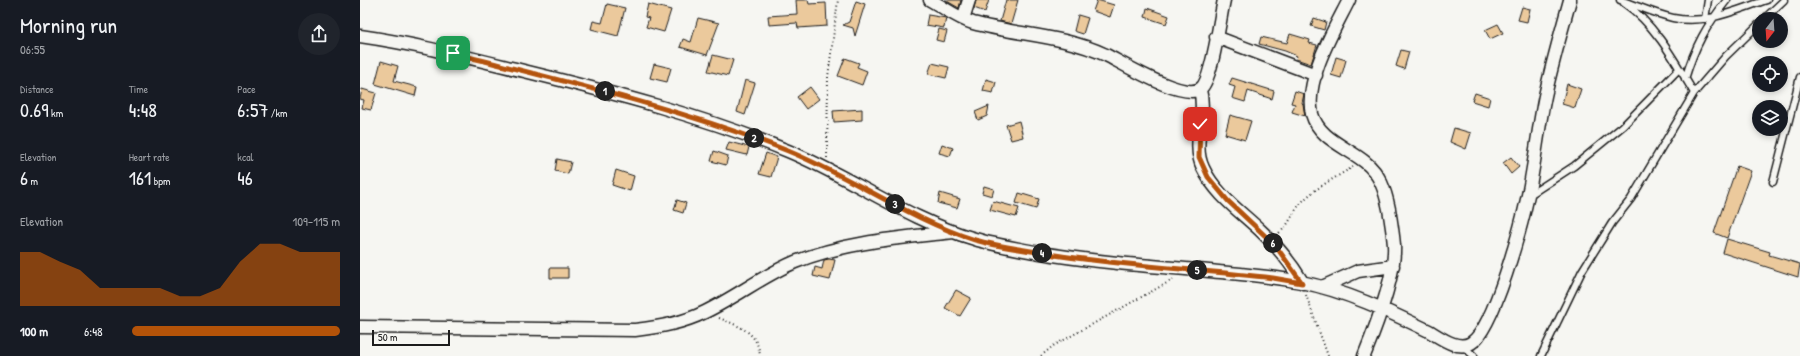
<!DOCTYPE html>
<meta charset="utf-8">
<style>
body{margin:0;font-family:"Patrick Hand",sans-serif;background:#20242c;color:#f1f3f6;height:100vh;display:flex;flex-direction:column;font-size:15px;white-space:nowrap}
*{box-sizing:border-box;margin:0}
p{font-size:13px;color:#9ea1a6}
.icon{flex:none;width:22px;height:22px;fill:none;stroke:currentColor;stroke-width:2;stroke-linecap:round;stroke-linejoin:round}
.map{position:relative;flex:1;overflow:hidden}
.sheet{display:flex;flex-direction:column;background:#171b24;width:360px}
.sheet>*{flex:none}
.needle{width:26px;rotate:197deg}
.fabs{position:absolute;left:1392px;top:12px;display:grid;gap:8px}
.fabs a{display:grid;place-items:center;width:36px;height:36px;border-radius:50%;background:#171b24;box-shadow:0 2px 6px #0003;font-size:20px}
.scale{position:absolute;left:12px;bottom:10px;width:78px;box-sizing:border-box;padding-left:4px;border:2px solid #1c1c1c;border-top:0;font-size:11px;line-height:14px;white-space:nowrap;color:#1c1c1c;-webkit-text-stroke:3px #f6f6f2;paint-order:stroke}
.pin{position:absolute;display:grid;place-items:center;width:34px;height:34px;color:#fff;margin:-17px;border-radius:8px;box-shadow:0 2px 6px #0006}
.km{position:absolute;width:20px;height:20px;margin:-10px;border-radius:50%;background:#222;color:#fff;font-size:11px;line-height:20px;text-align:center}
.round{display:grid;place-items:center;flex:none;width:42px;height:42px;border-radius:21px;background:#20242c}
.headline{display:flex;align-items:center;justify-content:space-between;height:68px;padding:0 20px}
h1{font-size:22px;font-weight:600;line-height:30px}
.figures{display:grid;grid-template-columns:repeat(3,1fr);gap:6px;height:68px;padding:4px 20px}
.figures div{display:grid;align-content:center}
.figures b{font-size:20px;font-weight:600}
.figures small{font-size:11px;font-weight:400}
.figures p{font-size:11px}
.chart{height:112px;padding:8px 20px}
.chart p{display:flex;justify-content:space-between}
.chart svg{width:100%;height:72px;margin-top:4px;fill:#b45309;opacity:.7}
ul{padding:0 20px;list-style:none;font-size:13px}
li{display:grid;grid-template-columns:64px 48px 1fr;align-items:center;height:30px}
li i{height:10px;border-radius:5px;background:#b45309}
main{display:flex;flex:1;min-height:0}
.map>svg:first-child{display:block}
</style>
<main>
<section class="sheet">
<div class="headline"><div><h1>Morning run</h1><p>06:55</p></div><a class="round"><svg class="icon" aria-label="share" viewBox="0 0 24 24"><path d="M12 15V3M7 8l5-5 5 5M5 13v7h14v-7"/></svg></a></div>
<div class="figures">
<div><p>Distance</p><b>0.69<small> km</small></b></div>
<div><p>Time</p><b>4:48</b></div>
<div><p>Pace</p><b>6:57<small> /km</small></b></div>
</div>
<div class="figures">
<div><p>Elevation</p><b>6<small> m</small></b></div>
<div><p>Heart rate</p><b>161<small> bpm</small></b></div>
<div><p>kcal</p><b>46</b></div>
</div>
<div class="chart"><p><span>Elevation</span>109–115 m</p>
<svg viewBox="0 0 160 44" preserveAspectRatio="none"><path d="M0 44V11L10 11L20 17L30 22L40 33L50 33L60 33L70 33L80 38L90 38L100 33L110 17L120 6L130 6L140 11L150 11L160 11V44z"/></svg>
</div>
<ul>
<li><b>100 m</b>6:48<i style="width:100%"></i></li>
</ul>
</section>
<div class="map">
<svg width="1440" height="356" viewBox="0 0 1440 356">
<rect width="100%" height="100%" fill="#f6f6f2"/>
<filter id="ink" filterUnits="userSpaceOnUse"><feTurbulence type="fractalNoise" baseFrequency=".025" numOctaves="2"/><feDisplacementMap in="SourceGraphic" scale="8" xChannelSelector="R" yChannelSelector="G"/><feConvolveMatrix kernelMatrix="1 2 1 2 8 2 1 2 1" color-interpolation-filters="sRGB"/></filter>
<g filter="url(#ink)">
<path fill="#ebc99c" stroke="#1c1c1c" d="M 436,0 L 448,0 L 449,4 L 466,3 L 467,26 L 438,28 L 437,23 L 409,25 L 408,16 L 437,14 Z
M 585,0 L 601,0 L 599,8 Z
M 616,0 L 629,0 L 625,12 L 614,8 Z
M 646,0 L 658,0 L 651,24 L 640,21 Z
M 737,0 L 754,5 L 750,17 L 733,11 Z
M 496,1 L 505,4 L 495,36 L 493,28 L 483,25 L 489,22 Z
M 247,4 L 265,8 L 258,36 L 231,29 L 233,21 L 242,23 Z
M 288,4 L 311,10 L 304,32 L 286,27 L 289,18 L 285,17 Z
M 1162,7 L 1170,9 L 1167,22 L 1158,20 Z
M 787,8 L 809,16 L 806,24 L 785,17 Z
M 568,15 L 586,18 L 584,28 L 566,25 Z
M 718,15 L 728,18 L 723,34 L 714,31 Z
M 338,18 L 359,23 L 347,55 L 320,47 L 323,39 L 331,42 Z
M 954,18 L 966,22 L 964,30 L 951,26 Z
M 1138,24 L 1143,33 L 1130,39 L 1125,30 Z
M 579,29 L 587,31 L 584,42 L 576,40 Z
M 930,34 L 950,40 L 949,43 L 957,45 L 951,64 L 936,59 L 937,56 L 925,51 L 899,44 L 901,37 L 927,43 Z
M 1041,50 L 1049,52 L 1044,69 L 1036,66 Z
M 353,55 L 373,60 L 368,76 L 348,71 Z
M 976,57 L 986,60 L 981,78 L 971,75 Z
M 485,58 L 499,63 L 497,67 L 507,71 L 502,85 L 478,76 Z
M 21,61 L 38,66 L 34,81 L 57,87 L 55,96 L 15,84 Z
M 572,63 L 589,67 L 586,78 L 568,74 Z
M 294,64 L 311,68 L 307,82 L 290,78 Z
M 872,78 L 914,91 L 912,99 L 888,91 L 885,102 L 872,98 L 875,87 L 869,85 Z
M 626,79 L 636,82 L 633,93 L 623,91 Z
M 385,80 L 395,83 L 385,115 L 377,112 Z
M 1207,84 L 1221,89 L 1215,108 L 1202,104 Z
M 450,87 L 459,99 L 446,109 L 437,97 Z
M 2,89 L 16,93 L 11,110 L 2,108 L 4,100 L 0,99 Z
M 935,91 L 944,94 L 942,103 L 943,104 L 945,116 L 932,112 L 935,104 L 931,103 Z
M 1115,93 L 1130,98 L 1128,106 L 1112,101 Z
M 629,106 L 627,116 L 618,120 L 615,112 Z
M 502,109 L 502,120 L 474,122 L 473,111 Z
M 870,115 L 891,121 L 885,140 L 865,134 Z
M 659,121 L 663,137 L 651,140 L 646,125 Z
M 1094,128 L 1111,133 L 1106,149 L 1090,142 Z
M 369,142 L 389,147 L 387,155 L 366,150 Z
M 582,144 L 593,148 L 590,156 L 579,153 Z
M 354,151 L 368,156 L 366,165 L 351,161 Z
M 406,153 L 417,157 L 411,177 L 399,174 Z
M 1151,157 L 1159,167 L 1151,174 L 1143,163 Z
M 197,159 L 211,162 L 208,174 L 195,171 Z
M 1377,166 L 1391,171 L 1367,238 L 1354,233 Z
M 256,170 L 274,176 L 270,191 L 252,185 Z
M 624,186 L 634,189 L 632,196 L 622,193 Z
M 580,193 L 600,199 L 597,208 L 578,203 Z
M 659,193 L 679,199 L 676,209 L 656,203 Z
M 317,200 L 326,203 L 323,213 L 314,210 Z
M 633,201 L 659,208 L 656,217 L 630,210 Z
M 1367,239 L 1410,252 L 1409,255 L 1440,264 L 1438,277 L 1363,253 Z
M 469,259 L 475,260 L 470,280 L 453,276 L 455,267 L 462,269 L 464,260 Z
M 190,268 L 208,268 L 208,278 L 190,278 Z
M 596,290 L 611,298 L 600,316 L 585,308 Z"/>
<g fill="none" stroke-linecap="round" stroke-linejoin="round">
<g stroke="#1c1c1c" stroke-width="9">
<path id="lane" d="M 1260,0 C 1278,6 1295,14 1313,18 C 1346,25 1376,10 1407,0
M 1264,3 C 1295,24 1315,61 1334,93
M 1345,19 L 1348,0
M 1404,19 L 1424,0
M 1325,79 C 1335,46 1346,26 1367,0
M 1413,182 L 1440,77
M 1168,196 L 1214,166 L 1263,126 L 1319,69
M 1103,346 L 1114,356
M 1181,356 L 1222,271 L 1252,223 L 1271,199 L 1334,93 L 1366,56 L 1399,24"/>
</g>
<g stroke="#1c1c1c" stroke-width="15">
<path id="street" d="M 570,0 C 585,8 597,18 613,23 C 657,35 703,35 746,55 C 764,64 822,100 840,89 C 852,82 860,17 864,0
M 989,0 C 974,30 944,80 952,114 C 959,139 987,147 1005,162 C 1020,174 1025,190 1029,209 C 1031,221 1033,233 1034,245 C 1036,274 1015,329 1004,356
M 603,19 L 609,0
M 0,36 C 56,44 110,58 164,71 C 254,93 343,116 428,151 C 491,177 548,220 615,239 C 634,245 655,248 675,252 C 732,262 791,266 849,271 C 880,274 910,276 941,282 C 986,291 1028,311 1069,331 C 1081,338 1098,351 1111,343 C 1134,329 1162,223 1168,195 C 1175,162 1178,129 1185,96 C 1192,64 1201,32 1210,0
M 856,37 L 956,75
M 840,90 C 847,115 831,143 843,168 C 855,194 881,212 901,231 C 917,246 931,263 943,283
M 962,287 L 998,271 L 1033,266
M 0,327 L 275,330 C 300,327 323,323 345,312 C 376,297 404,275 435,262 C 485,242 540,238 593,232"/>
</g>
<path stroke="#1c1c1c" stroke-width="2" stroke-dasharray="1 3" stroke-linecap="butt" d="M 467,158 L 468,77 L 478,0
M 919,233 C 929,225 930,218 937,208 C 950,190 975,178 993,167
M 946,295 L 968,356
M 359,318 C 379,326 398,332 400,356
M 681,356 L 693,346 L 814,279"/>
<use href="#lane" stroke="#f6f6f2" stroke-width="6"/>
<use href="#street" stroke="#f6f6f2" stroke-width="12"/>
</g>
</g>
<g fill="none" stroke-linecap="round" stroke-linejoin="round" filter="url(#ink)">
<g stroke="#fff" stroke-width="8">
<path id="route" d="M 93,53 C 206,82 320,108 428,151 C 492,177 549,219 615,240 C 636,246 660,249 682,253 C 759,266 836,269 913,278 L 942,283 L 915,245 L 868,201 L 848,177 L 839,157 L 840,124"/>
</g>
<use href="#route" stroke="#b45309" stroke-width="5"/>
</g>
</svg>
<div class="fabs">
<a><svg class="needle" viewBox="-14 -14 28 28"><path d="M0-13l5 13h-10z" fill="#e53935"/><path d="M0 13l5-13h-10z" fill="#9ea1a6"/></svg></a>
<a><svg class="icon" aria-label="locate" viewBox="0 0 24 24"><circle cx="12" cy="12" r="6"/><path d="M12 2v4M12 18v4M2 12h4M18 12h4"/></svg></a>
<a><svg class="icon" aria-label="layers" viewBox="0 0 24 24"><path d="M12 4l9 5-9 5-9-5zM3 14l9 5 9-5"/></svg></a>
</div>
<div class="scale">50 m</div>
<div class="pin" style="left:93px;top:53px;background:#1e9e55"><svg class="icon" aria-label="arrive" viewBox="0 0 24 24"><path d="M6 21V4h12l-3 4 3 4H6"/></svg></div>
<div class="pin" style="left:840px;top:124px;background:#d93025"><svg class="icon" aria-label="check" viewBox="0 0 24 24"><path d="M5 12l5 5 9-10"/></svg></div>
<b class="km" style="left:245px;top:91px">1</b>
<b class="km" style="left:394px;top:138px">2</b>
<b class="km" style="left:535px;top:204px">3</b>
<b class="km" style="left:682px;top:253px">4</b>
<b class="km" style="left:837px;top:270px">5</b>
<b class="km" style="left:913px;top:243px">6</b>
</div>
</main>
